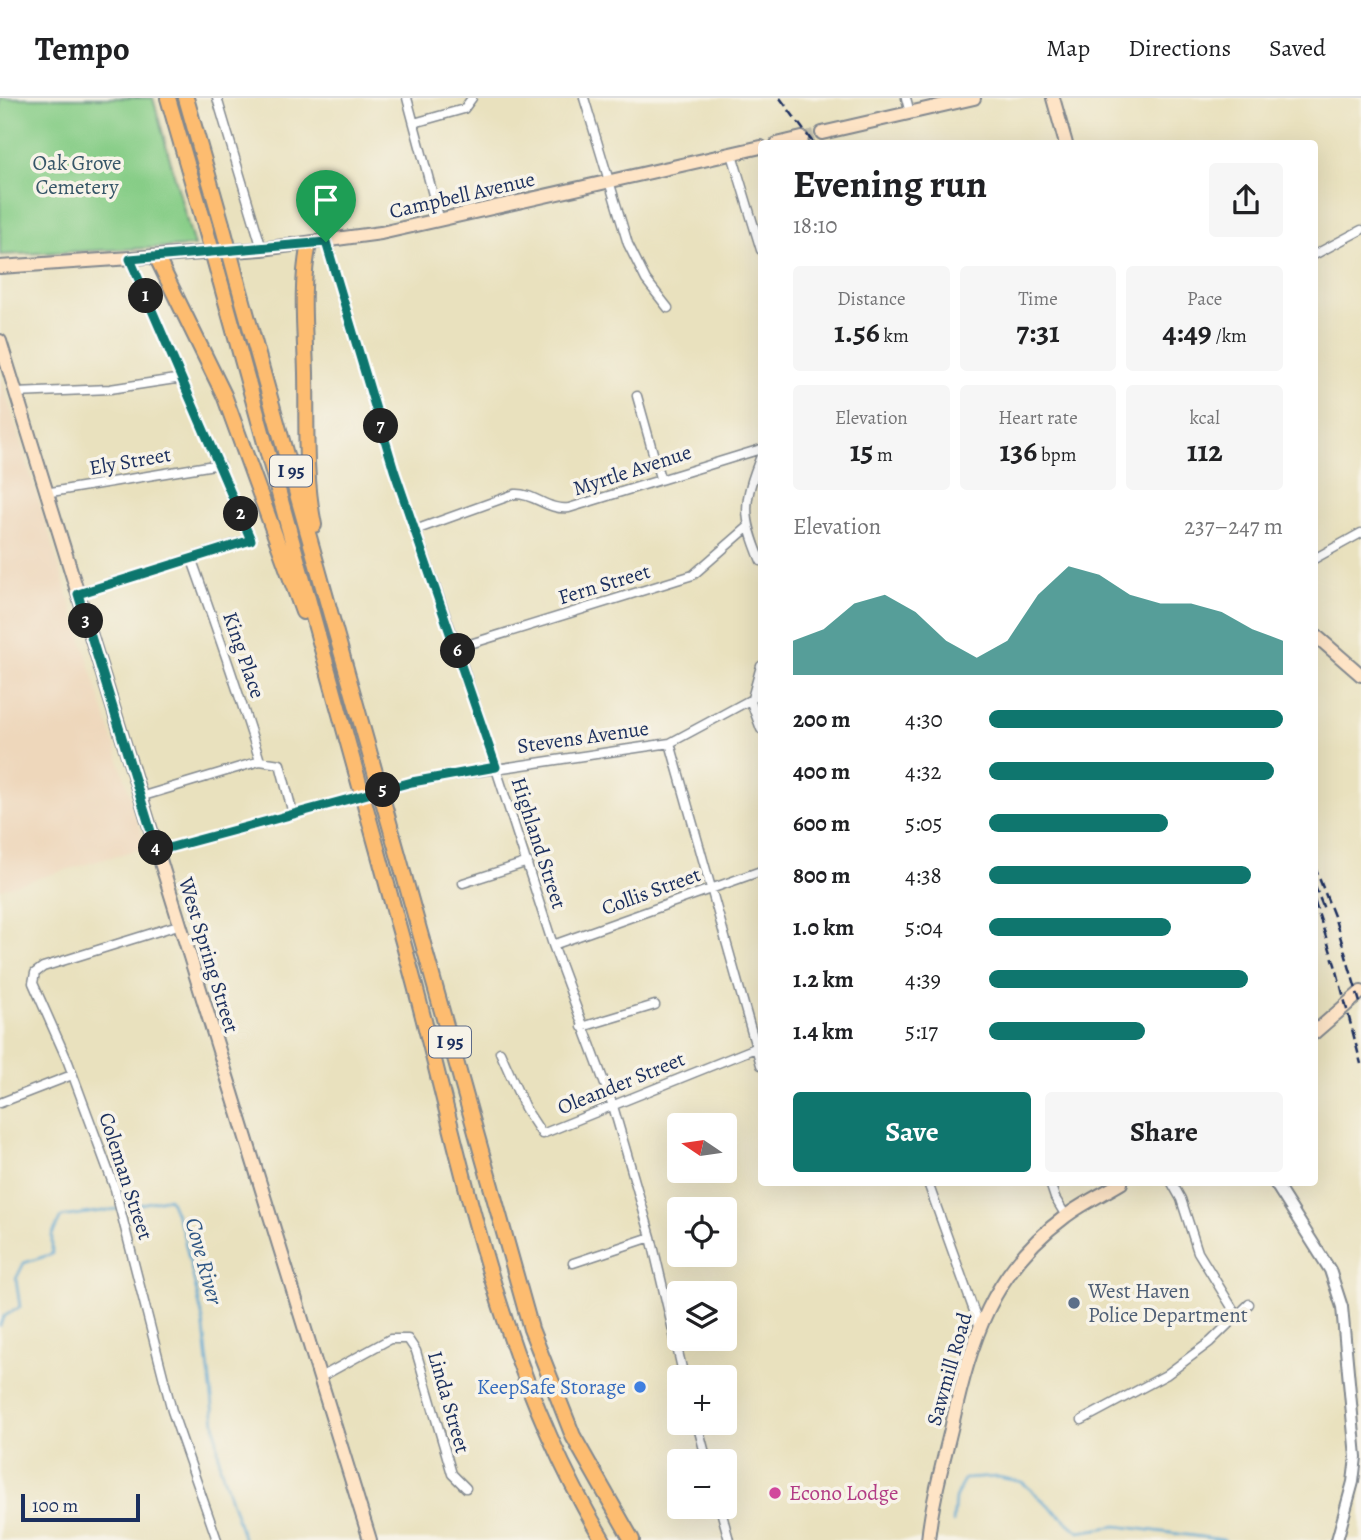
<!DOCTYPE html>
<meta charset="utf-8">
<style>
body{margin:0;font-family:Alegreya,serif;background:#f6f6f6;color:#202124;height:100vh;display:flex;flex-direction:column;font-size:26px;white-space:nowrap}
*{box-sizing:border-box;margin:0}
p{font-size:23px;color:#757577}
.icon{flex:none;width:38px;height:38px;fill:none;stroke:currentColor;stroke-width:2;stroke-linecap:round;stroke-linejoin:round}
.map{position:relative;flex:1;overflow:hidden}
.sheet{position:absolute;left:758px;top:42px;width:560px;height:1046px;display:flex;flex-direction:column;background:#fff;border-radius:7px;box-shadow:0 7px 28px #0002}
.sheet>*{flex:none}
.needle{width:46px;rotate:283deg}
.buttons{position:absolute;left:667px;top:1015px;display:grid;gap:14px}
.buttons a{display:grid;place-items:center;width:70px;height:70px;border-radius:7px;background:#fff;box-shadow:0 7px 28px #0002;font-size:35px}
.scale{position:absolute;left:21px;bottom:18px;width:119px;box-sizing:border-box;padding-left:7px;border:4px solid #1b2f5e;border-top:0;font-size:19px;line-height:24px;white-space:nowrap;color:#1b2f5e;-webkit-text-stroke:5px #f7f3e8;paint-order:stroke}
.pin{position:absolute;display:grid;place-items:center;width:60px;height:60px;color:#fff;margin:-72px -30px;border-radius:50% 50% 50% 0;rotate:-45deg;box-shadow:0 0 7px #0007}
.pin .icon{rotate:45deg}
.km{position:absolute;width:35px;height:35px;margin:-18px;border-radius:50%;background:#222;color:#fff;font-size:19px;line-height:35px;text-align:center}
.round{display:grid;place-items:center;flex:none;width:74px;height:74px;border-radius:7px;background:#f6f6f6}
.summary{display:flex;align-items:center;justify-content:space-between;height:119px;padding:0 35px}
h1{font-size:38px;font-weight:700;line-height:52px}
.metrics{display:grid;grid-template-columns:repeat(3,1fr);gap:10px;height:119px;padding:7px 35px}
.metrics div{display:grid;align-content:center;border-radius:7px;background:#f6f6f6;text-align:center}
.metrics b{font-size:30px;font-weight:700}
.metrics small{font-size:19px;font-weight:400}
.metrics p{font-size:19px}
.chart{height:196px;padding:14px 35px}
.chart p{display:flex;justify-content:space-between}
.chart svg{width:100%;height:126px;margin-top:7px;fill:#0f766e;opacity:.7}
.button{display:flex;gap:14px;margin-top:auto;padding:14px 35px}
.button a{flex:1;height:80px;border-radius:7px;background:#0f766e;color:#fff;font-size:28px;font-weight:700;line-height:80px;text-align:center}
.button a+a{background:#f6f6f6;color:#202124}
ul{padding:0 35px;list-style:none;font-size:23px}
li{display:grid;grid-template-columns:112px 84px 1fr;align-items:center;height:52px}
li i{height:18px;border-radius:9px;background:#0f766e}
header{display:flex;align-items:center;gap:42px;box-sizing:border-box;height:98px;padding:0 35px;background:#fff;border-bottom:2px solid #e0e0e0}
header strong{font-size:33px}
nav{display:flex;gap:38px;margin-inline-start:auto;font-size:24px}
.map>svg:first-child{display:block}
</style>
<header>
<strong>Tempo</strong>
<nav><a>Map</a><a>Directions</a><a>Saved</a></nav>
</header>
<div class="map">
<svg width="1361" height="1442" viewBox="0 0 1361 1442">
<rect width="100%" height="100%" fill="#f7f3e8"/>
<filter id="ink" filterUnits="userSpaceOnUse"><feTurbulence type="fractalNoise" baseFrequency=".0143" numOctaves="2"/><feDisplacementMap in="SourceGraphic" scale="14" xChannelSelector="R" yChannelSelector="G"/><feConvolveMatrix kernelMatrix="1 2 1 2 8 2 1 2 1" color-interpolation-filters="sRGB"/></filter>
<filter id="wash" filterUnits="userSpaceOnUse"><feTurbulence type="fractalNoise" baseFrequency=".00686" numOctaves="4" result="noise"/><feDisplacementMap in="SourceGraphic" scale="28" xChannelSelector="R" yChannelSelector="G"/><feGaussianBlur stdDeviation="1.57" result="paint"/><feColorMatrix in="noise" values="0 0 0 0 0 0 0 0 0 0 0 0 0 0 0 0 0 1.4 0 .05"/><feComposite in="paint" operator="in"/></filter>
<g filter="url(#wash)">
<rect width="100%" height="100%" fill="#e9e1be"/>
<path fill="#eed7bb" d="M 0,277 L 146,749 L 0,791 Z"/>
<path fill="#87cd87" stroke="#517e72" stroke-width="2" d="M 0,0 L 153,0 L 194,148 L 0,157 Z"/>
<g fill="none" stroke-linecap="round" stroke-linejoin="round">
<path stroke="#54a2ce" stroke-width="2.5" d="M 123,1110 L 169,1100 L 182,1131 L 203,1222 L 220,1368 L 244,1442
M 0,1228 L 3,1219 L 20,1209 L 16,1181 L 24,1165 L 52,1156 L 52,1137 L 61,1119 L 117,1111
M 953,1425 L 955,1401 L 964,1381 L 998,1379 L 1022,1384 L 1079,1434 L 1117,1428 L 1225,1442"/>
</g>
</g>
<g filter="url(#ink)">
<g fill="none" stroke-linecap="round" stroke-linejoin="round">
<path stroke="#c0bdab" stroke-width="12" stroke-dasharray="12 6" stroke-linecap="butt" d="M 802,40 L 822,35"/>
<g stroke="#82888e" stroke-width="11">
<path id="minor" d="M 217,0 L 262,151
M 407,0 L 440,123
M 584,0 L 628,146 L 646,182 L 668,210
M 906,0 L 910,15
M 414,25 L 464,11 L 472,0
M 732,56 L 761,152
M 326,144 L 394,372 L 457,550 L 553,847 L 613,1008 L 651,1139 L 684,1279
M 1314,157 L 1361,132
M 16,295 L 110,291 L 182,280
M 637,298 L 660,380
M 761,358 C 743,404 742,417 761,463
M 45,395 L 220,366
M 415,432 L 515,396 C 534,395 548,413 569,410 L 761,351
M 1314,461 L 1361,435
M 192,462 C 216,529 239,595 260,663
M 78,496 L 251,441 L 130,161
M 457,550 L 693,477 L 747,430
M 761,568 L 751,604 L 761,631
M 670,645 L 761,967
M 422,682 L 670,645 L 761,596
M 140,699 L 260,663 L 280,666 L 293,716
M 157,753 L 335,705
M 463,785 L 528,764
M 178,827 L 43,869 L 35,875 L 33,885 L 68,964 L 115,1091 L 172,1313 L 217,1442
M 553,847 L 761,773
M 582,929 L 655,907
M 500,954 L 525,1010 L 542,1036 L 758,949
M 0,1005 L 72,977
M 928,1085 L 979,1227
M 1050,1085 L 1055,1100 L 1066,1118
M 1172,1085 L 1181,1101 L 1198,1154 L 1236,1216
M 573,1165 L 651,1139
M 319,1280 L 390,1241 L 408,1241 L 416,1253 L 452,1376 L 466,1390
M 1082,1322 L 1166,1277 L 1210,1244 L 1249,1206
M 697,1325 L 707,1363
M 720,1409 L 729,1442"/>
</g>
<g stroke="#82888e" stroke-width="14">
<path id="tertiary" d="M 1275,1085 L 1330,1172 L 1342,1209 L 1356,1359 L 1353,1384 L 1337,1442"/>
</g>
<g stroke="#82888e" stroke-width="16">
<path id="secondary" d="M 1053,0 L 1066,46
M 822,35 L 974,0
M 777,46 L 802,40
M 0,169 L 262,151 L 381,135 L 761,49
M 0,243 L 370,1442
M 1314,536 L 1361,577
M 1314,935 L 1361,894
M 928,1442 C 932,1403 943,1365 952,1327 C 971,1242 992,1172 1066,1118 C 1083,1105 1103,1096 1121,1085"/>
</g>
<g stroke="#82888e" stroke-width="18">
<path id="motorway" d="M 168,0 L 205,128
M 186,0 L 222,126
M 309,146 C 300,188 305,232 306,275 C 307,325 304,378 314,427
M 157,160 L 224,297 L 303,514
M 220,182 C 284,412 349,642 411,873 C 464,1069 497,1265 603,1442
M 237,182 L 531,1231 L 573,1338 L 632,1442"/>
</g>
<use href="#minor" stroke="#fff" stroke-width="8"/>
<use href="#tertiary" stroke="#fff" stroke-width="10"/>
<use href="#secondary" stroke="#fee4c6" stroke-width="12"/>
<use href="#motorway" stroke="#fdbc70" stroke-width="14"/>
<path stroke="#1b2f5e" stroke-width="2.5" stroke-dasharray="10 5" stroke-linecap="butt" d="M 780,0 L 814,46
M 1314,767 L 1334,818 L 1361,908
M 1314,786 L 1324,811
M 1314,802 L 1337,873 L 1361,966"/>
<g stroke="#82888e" stroke-width="11" stroke-linecap="butt">
<path id="minor-bridge" d="M 335,705 L 422,682"/>
</g>
<g stroke="#82888e" stroke-width="18" stroke-linecap="butt">
<path id="motorway-bridge" d="M 222,126 L 237,182
M 205,128 L 220,182"/>
</g>
<use href="#minor-bridge" stroke="#fff" stroke-width="8"/>
<use href="#motorway-bridge" stroke="#fdbc70" stroke-width="14"/>
</g>
</g>
<g fill="none" stroke-linecap="round" stroke-linejoin="round" filter="url(#ink)">
<g stroke="#fff" stroke-width="14">
<path id="route" d="M 326,144 L 394,372 L 496,669 L 412,684 L 157,753 L 78,496 L 251,442 L 130,161 Z"/>
</g>
<use href="#route" stroke="#0f766e" stroke-width="9"/>
</g>
<circle fill="#5c6f8a" stroke="#f7f3e8" stroke-width="2.5" cx="1074" cy="1205" r="7"/>
<circle fill="#3f7fe0" stroke="#f7f3e8" stroke-width="2.5" cx="640" cy="1289" r="7"/>
<circle fill="#d1479c" stroke="#f7f3e8" stroke-width="2.5" cx="775" cy="1395" r="7"/>
<g text-anchor="middle" dominant-baseline="central" stroke-width="7" stroke-linejoin="round" paint-order="stroke">
<g fill="#f7f3e8" stroke="#5d6a87" stroke-width="2">
<rect x="270" y="357.5" width="42" height="31" rx="5"/>
<rect x="429" y="928.5" width="42" height="31" rx="5"/>
</g>
<g font-size="19" font-weight="bold" fill="#1b2f5e">
<text x="291" y="373">I 95</text>
<text x="450" y="944">I 95</text>
</g>
<g font-size="21" fill="#365668" stroke="#f7f3e8">
<text x="77" y="65">Oak Grove<tspan x="77" dy="24">Cemetery</tspan></text>
</g>
<g font-size="21" fill="#1b2f5e" stroke="#f7f3e8">
<text transform="translate(462 97) rotate(-13)">Campbell Avenue</text>
<text transform="translate(130 363) rotate(-10)">Ely Street</text>
<text transform="translate(632 372) rotate(-18)">Myrtle Avenue</text>
<text transform="translate(604 486) rotate(-17)">Fern Street</text>
<text transform="translate(244 557) rotate(71)">King Place</text>
<text transform="translate(583 639) rotate(-8)">Stevens Avenue</text>
<text transform="translate(539 745) rotate(72)">Highland Street</text>
<text transform="translate(651 793) rotate(-20)">Collis Street</text>
<text transform="translate(209 857) rotate(73)">West Spring Street</text>
<text transform="translate(621 985) rotate(-22)">Oleander Street</text>
<text transform="translate(126 1078) rotate(72)">Coleman Street</text>
<text transform="translate(949 1271) rotate(-74)">Sawmill Road</text>
<text transform="translate(449 1304) rotate(74)">Linda Street</text>
</g>
<g font-size="21" fill="#4e5e75" stroke="#f7f3e8" text-anchor="start">
<text x="1088" y="1193">West Haven<tspan x="1088" dy="24">Police Department</tspan></text>
</g>
<g font-size="21" fill="#366cbe" stroke="#f7f3e8" text-anchor="end">
<text x="626" y="1289">KeepSafe Storage</text>
</g>
<g font-size="21" fill="#b23c85" stroke="#f7f3e8" text-anchor="start">
<text x="789" y="1395">Econo Lodge</text>
</g>
<g font-size="23" font-style="italic" fill="#2f5785" stroke="#f7f3e8">
<text transform="translate(204 1163) rotate(75)">Cove River</text>
</g>
</g>
</svg>
<div class="buttons">
<a><svg class="needle" viewBox="-14 -14 28 28"><path d="M0-13l5 13h-10z" fill="#e53935"/><path d="M0 13l5-13h-10z" fill="#757577"/></svg></a>
<a><svg class="icon" aria-label="locate" viewBox="0 0 24 24"><circle cx="12" cy="12" r="6"/><path d="M12 2v4M12 18v4M2 12h4M18 12h4"/></svg></a>
<a><svg class="icon" aria-label="layers" viewBox="0 0 24 24"><path d="M12 4l9 5-9 5-9-5zM3 14l9 5 9-5"/></svg></a>
<a>+</a>
<a>−</a>
</div>
<div class="scale">100 m</div>
<div class="pin" style="left:326px;top:144px;background:#1e9e55"><svg class="icon" aria-label="arrive" viewBox="0 0 24 24"><path d="M6 21V4h12l-3 4 3 4H6"/></svg></div>
<b class="km" style="left:146px;top:198px">1</b>
<b class="km" style="left:241px;top:416px">2</b>
<b class="km" style="left:86px;top:523px">3</b>
<b class="km" style="left:156px;top:750px">4</b>
<b class="km" style="left:383px;top:692px">5</b>
<b class="km" style="left:458px;top:553px">6</b>
<b class="km" style="left:381px;top:328px">7</b>
<section class="sheet">
<div class="summary"><div><h1>Evening run</h1><p>18:10</p></div><a class="round"><svg class="icon" aria-label="share" viewBox="0 0 24 24"><path d="M12 15V3M7 8l5-5 5 5M5 13v7h14v-7"/></svg></a></div>
<div class="metrics">
<div><p>Distance</p><b>1.56<small> km</small></b></div>
<div><p>Time</p><b>7:31</b></div>
<div><p>Pace</p><b>4:49<small> /km</small></b></div>
</div>
<div class="metrics">
<div><p>Elevation</p><b>15<small> m</small></b></div>
<div><p>Heart rate</p><b>136<small> bpm</small></b></div>
<div><p>kcal</p><b>112</b></div>
</div>
<div class="chart"><p><span>Elevation</span>237–247 m</p>
<svg viewBox="0 0 160 44" preserveAspectRatio="none"><path d="M0 44V32L10 28L20 19L30 16L40 22L50 32L60 38L70 32L80 16L90 6L100 9L110 16L120 19L130 19L140 22L150 28L160 32V44z"/></svg>
</div>
<ul>
<li><b>200 m</b>4:30<i style="width:100%"></i></li>
<li><b>400 m</b>4:32<i style="width:97%"></i></li>
<li><b>600 m</b>5:05<i style="width:61%"></i></li>
<li><b>800 m</b>4:38<i style="width:89%"></i></li>
<li><b>1.0 km</b>5:04<i style="width:62%"></i></li>
<li><b>1.2 km</b>4:39<i style="width:88%"></i></li>
<li><b>1.4 km</b>5:17<i style="width:53%"></i></li>
</ul>
<div class="button"><a>Save</a><a>Share</a></div>
</section>
</div>
